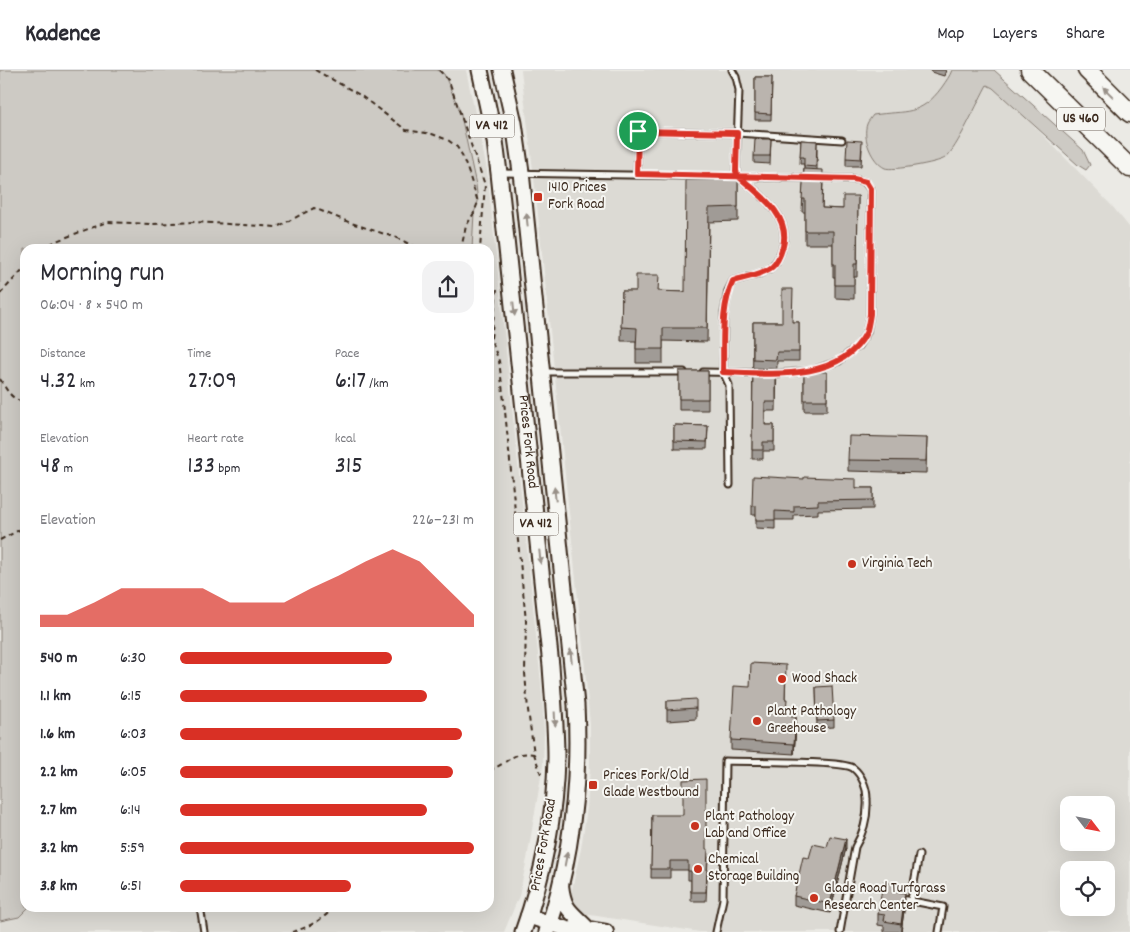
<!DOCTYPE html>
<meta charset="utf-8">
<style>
body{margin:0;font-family:Dekko,sans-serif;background:#f2f2f3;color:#2b2b33;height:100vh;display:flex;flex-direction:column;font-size:19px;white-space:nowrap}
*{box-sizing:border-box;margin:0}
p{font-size:16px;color:#7c7c81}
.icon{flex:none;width:28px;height:28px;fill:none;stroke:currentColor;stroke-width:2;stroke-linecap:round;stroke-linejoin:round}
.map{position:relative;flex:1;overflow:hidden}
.drawer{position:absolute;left:20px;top:174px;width:474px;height:668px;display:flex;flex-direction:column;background:#fff;border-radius:15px;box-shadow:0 5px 20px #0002}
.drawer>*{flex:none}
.needle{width:32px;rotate:122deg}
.controls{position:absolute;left:1060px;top:726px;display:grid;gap:10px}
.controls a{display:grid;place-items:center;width:55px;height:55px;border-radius:10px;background:#fff;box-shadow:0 5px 20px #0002;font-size:25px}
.pin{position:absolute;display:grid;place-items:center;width:42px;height:42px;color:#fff;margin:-21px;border:2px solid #fff;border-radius:50%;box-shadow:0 1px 5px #0007}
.round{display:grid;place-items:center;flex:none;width:52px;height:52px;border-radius:15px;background:#f2f2f3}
.head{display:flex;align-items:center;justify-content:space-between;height:85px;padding:0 20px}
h1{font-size:28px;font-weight:600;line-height:38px}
.metrics{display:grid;grid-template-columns:repeat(3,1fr);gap:8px;height:85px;padding:5px 20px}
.metrics div{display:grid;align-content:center}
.metrics b{font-size:25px;font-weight:600}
.metrics small{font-size:14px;font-weight:400}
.metrics p{font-size:14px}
.chart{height:140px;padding:10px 20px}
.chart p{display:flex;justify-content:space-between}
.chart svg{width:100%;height:90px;margin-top:5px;fill:#d93025;opacity:.7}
ul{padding:0 20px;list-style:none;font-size:16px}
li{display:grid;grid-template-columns:80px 60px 1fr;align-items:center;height:38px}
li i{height:12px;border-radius:6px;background:#d93025}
header{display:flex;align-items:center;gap:30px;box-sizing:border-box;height:70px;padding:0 25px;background:#fff;border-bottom:1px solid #e1e1e2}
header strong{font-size:24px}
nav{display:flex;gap:28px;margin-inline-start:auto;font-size:18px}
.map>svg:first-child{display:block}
</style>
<header>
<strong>Kadence</strong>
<nav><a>Map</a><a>Layers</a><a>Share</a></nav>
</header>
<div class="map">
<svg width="1130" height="862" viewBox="0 0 1130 862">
<rect width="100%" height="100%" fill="#ebeae5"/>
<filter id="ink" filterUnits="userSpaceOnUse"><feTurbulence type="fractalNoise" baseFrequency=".02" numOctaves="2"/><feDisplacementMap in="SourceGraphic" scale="10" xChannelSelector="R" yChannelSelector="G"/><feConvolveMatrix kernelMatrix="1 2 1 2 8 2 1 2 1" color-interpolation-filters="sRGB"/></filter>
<g filter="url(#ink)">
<path fill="#dcdad4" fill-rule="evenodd" d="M 0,0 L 466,0 L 487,100 L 542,622 L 544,662 L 543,695 L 527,789 L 519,826 L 504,862 L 0,862 ZM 25,179 L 489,179 L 489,836 L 25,836 Z
M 521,0 L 974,0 L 1031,53 L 1112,136 L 1130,158 L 1130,862 L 700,862 L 584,844 L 576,839 L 573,832 L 571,824 L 581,779 L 587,738 L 590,698 L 590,655 L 583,577 L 536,125 ZM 1069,735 L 1106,735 L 1106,772 L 1069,772 ZM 1069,800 L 1106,800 L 1106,838 L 1069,838 Z"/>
<path fill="#cdcac4" stroke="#847a71" d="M 0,0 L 437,0 L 444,4 L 460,41 L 476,115 L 478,132 L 474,143 L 472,179 L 25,179 L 25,836 L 30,836 L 19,847 L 0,851 Z
M 952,0 L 994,0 L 1083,80 L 1090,95 L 1086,100 L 1078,95 L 993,18 L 987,15 C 979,29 956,81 945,88 C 938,93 892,101 885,98 C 872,92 862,68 867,54 C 868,51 871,48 873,45 C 906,40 920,47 942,17 C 946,11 950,6 952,0 Z"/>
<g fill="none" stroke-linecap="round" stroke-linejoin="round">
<g stroke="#3b2a1e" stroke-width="9">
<path id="lane" d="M 500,103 L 809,108
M 637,104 L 638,61 L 737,63 L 842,70
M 543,302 L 684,302
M 703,302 L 759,303
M 770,304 L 811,301 L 839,291 L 858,276 L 867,262 L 870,244 L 871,120 L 865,112 L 854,109 L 818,108
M 730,415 L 729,315 L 723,302 L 724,243 L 728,221 L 733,211 C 745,207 763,205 772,197 C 778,191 781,183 783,176 C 791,145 759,124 738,106 L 736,101 L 739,20 L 736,7 L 732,0
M 902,829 L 943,837 L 939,862
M 911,830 L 919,785
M 200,836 L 204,862
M 716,862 L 723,829 L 725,691 C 746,692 841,690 853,698 C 862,705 867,718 867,729 C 868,747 864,762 855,777 L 840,862"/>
</g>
<g stroke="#3b2a1e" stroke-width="18">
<path id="secondary" d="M 561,815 C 564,842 572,841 588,859
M 528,846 L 567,859 L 579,860 L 588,859 L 606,862"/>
</g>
<g stroke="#3b2a1e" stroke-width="19">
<g id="primary">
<path id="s1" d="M 480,0 L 495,71 L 499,103 L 551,596 C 553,626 556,657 556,687 C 555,747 543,806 523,862"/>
<path d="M 502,0 L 514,53 L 521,102 L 576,635 C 580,712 572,788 547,862"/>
</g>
</g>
<g stroke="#3b2a1e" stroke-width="21">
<path id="highway" d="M 1030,0 L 1130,98
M 1087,0 L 1130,43"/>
</g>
<path stroke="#3b2a1e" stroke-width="2" stroke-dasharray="5 4" stroke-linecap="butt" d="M 315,0 L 360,25 L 406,60 L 432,64 L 448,70 L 457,77 L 461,83 L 468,101 L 478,132 L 474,143 L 466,156 L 461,179
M 439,0 L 449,11 L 485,115 L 480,179
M 42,179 L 56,171 L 107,152 L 152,154 L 195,152 L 277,157 L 314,138 L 351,153 L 397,168 L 419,179
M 0,224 L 25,197
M 489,264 L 499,291 L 504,331 L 526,551 L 525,603 L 528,640 L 534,684 L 541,704
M 491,268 L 497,219
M 0,309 C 7,320 11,330 25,332
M 0,470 L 25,457
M 489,700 C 509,694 510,681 534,684
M 292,862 C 309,857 323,850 335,836"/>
<use href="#lane" stroke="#f6f6f2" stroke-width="5"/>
<use href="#secondary" stroke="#f6f6f2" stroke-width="14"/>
<use href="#primary" stroke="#f6f6f2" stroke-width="15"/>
<use href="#highway" stroke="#f6f6f2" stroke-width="18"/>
</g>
<path fill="#a09b96" stroke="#3b2a1e" d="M 931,0 L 946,0 L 944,6 L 931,2 Z
M 755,7 L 772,7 L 771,50 L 755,50 Z
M 771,69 L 770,94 L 754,93 L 754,86 Z
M 801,70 L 817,71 L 817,100 L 823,113 L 822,138 L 843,139 L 858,126 L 857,207 L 854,207 L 854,229 L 835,228 L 835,207 L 833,207 L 833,174 L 805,174 L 805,142 L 802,142 L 804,94 L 800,94 Z
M 862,79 L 861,96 L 846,96 L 846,88 Z
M 730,109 L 738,109 L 738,151 L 709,152 L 707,272 L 663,271 L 663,293 L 636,293 L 636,271 L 621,271 L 622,221 L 685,222 L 715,110 Z
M 753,252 L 799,252 L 799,291 L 777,291 L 776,341 L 765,341 L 765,355 L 774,355 L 774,381 L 763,381 L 763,389 L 752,389 Z
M 679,301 L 708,301 L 708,340 L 679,340 Z
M 804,302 L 827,302 L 827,341 L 804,341 Z
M 674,355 L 708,356 L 707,379 L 674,379 Z
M 927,368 L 926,403 L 848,401 L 848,390 Z
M 856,418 L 873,418 L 873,439 L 818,440 L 818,444 L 794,445 L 794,450 L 775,450 L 775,459 L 756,458 L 756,445 L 752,445 L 752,436 Z
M 786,605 L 785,629 L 787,641 L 792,647 L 796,657 L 794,684 L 731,680 L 731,670 L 750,617 Z
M 816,617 L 834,650 L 834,657 L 817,658 Z
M 667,631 L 696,638 L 696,649 L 667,651 Z
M 652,745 L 706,779 L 708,788 L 706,831 L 691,831 L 691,810 L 688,810 L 688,800 L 670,800 L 670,808 L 651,808 Z
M 827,777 L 846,778 L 830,843 L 794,835 L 794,826 L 809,788 Z
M 896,822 L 905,834 L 901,862 L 884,862 L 884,856 L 878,855 L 878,844 Z"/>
<path fill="#827e7a" stroke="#3b2a1e" d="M 796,647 L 796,657 L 794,684 L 794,674 Z
M 846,769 L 846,778 L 830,843 L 830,834 Z
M 905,823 L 905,834 L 901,862 L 901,854 Z"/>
<path fill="#bab4ae" stroke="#3b2a1e" d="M 755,7 L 772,7 L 771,44 L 755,43 Z
M 755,69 L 771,69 L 770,86 L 754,86 Z
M 801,70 L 817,71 L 816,97 L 804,96 L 804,87 L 800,87 Z
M 847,70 L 862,71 L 861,89 L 846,88 Z
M 804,99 L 823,100 L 822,138 L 843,139 L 843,126 L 858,126 L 857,194 L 854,194 L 854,215 L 835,215 L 835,194 L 833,194 L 833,161 L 805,161 L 805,129 L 802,129 Z
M 715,105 L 730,105 L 730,109 L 738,109 L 738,137 L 709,138 L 707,258 L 663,258 L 663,279 L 636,279 L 637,258 L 621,257 L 622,221 L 636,221 L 636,205 L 659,205 L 658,221 L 685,222 L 686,110 L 715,110 Z
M 782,219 L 793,219 L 792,252 L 799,252 L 799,282 L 777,282 L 776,290 L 753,289 L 753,252 L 782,252 Z
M 753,298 L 776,299 L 776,332 L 765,332 L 765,355 L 774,355 L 774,372 L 763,372 L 763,380 L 752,380 Z
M 679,301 L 708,301 L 708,329 L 679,329 Z
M 804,302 L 827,302 L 827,330 L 804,330 Z
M 674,355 L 708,356 L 707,372 L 674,371 Z
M 849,366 L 927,368 L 926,391 L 848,390 Z
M 753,406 L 804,409 L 804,407 L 856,409 L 856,418 L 873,418 L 873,430 L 818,431 L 818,435 L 794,436 L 794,442 L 775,441 L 775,450 L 756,450 L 756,436 L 752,436 Z
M 751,593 L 786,595 L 785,629 L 787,629 L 786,641 L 792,641 L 792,647 L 796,647 L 794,674 L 731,670 L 734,616 L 750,617 Z
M 832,616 L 834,650 L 817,651 L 816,617 Z
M 696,629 L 696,638 L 667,640 L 667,631 Z
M 706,709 L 706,779 L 708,779 L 706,822 L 691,822 L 691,801 L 688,801 L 688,791 L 670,791 L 670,799 L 651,799 L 652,745 L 683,745 L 683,710 Z
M 830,766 L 846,769 L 830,834 L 794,826 L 803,787 L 809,788 L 813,774 L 827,777 Z
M 883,812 L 896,814 L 895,821 L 905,823 L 901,854 L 884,851 L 885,845 L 878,844 Z"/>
<defs><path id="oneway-solid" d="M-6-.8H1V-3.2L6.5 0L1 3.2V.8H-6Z" transform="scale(1.25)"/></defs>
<g fill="#989088">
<use href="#oneway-solid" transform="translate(1108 22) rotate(-135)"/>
<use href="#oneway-solid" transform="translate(527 150) rotate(-96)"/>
<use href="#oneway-solid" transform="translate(514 239) rotate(84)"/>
<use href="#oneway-solid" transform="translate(555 424) rotate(-96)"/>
<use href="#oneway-solid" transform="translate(540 487) rotate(84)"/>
<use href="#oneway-solid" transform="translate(571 586) rotate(-96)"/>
<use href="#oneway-solid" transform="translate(555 649) rotate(87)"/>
<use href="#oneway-solid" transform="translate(566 789) rotate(-79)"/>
</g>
</g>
<g fill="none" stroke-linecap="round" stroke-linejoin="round" filter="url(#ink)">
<g stroke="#fff" stroke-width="10">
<path id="route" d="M 638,61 L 637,104 L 854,109 L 866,112 L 871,120 L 870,244 C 869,250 868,258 866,263 C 841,312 769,304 723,302 C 724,272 720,239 733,211 C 745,207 762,205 772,197 C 778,192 781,183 783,176 C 791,145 759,124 738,106 L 736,101 L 737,63 L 638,61"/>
</g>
<use href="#route" stroke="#d93025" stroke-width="6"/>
</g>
<g fill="#c8321e" stroke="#f6f6f2" stroke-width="2">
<rect x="533" y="122" width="10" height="10" rx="2.5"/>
<circle cx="852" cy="494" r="5"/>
<circle cx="782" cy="609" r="5"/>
<circle cx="757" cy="651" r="5"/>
<rect x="588" y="710" width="10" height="10" rx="2.5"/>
<circle cx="695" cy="756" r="5"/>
<circle cx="698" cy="799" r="5"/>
<circle cx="814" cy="828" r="5"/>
</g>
<g text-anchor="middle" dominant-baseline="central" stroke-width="4" stroke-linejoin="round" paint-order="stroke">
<g fill="#f6f6f2" stroke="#73675e" stroke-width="1">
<rect x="1057" y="37.5" width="48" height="23" rx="4"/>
<rect x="469.5" y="44.5" width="45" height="23" rx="4"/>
<rect x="513.5" y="442.5" width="45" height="23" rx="4"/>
</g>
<g font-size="14" font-weight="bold" fill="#3b2a1e">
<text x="1081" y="49">US 460</text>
<text x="492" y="56">VA 412</text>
<text x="536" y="454">VA 412</text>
</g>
<g font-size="15" fill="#3b2a1e" stroke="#f6f6f2" text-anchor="start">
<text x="548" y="118">1410 Prices<tspan x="548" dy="17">Fork Road</tspan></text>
<text x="862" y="494">Virginia Tech</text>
<text x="792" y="609">Wood Shack</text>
<text x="767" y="642">Plant Pathology<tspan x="767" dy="17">Greehouse</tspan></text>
<text x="603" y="706">Prices Fork/Old<tspan x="603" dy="17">Glade Westbound</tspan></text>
<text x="705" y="747">Plant Pathology<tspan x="705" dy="17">Lab and Office</tspan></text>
<text x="708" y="790">Chemical<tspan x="708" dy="17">Storage Building</tspan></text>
<text x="824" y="819">Glade Road Turfgrass<tspan x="824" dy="17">Research Center</tspan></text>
</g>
<g font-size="15" fill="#3b2a1e" stroke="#f6f6f2">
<text stroke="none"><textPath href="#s1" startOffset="375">Prices Fork Road</textPath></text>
<text transform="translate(544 775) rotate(-80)">Prices Fork Road</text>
</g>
</g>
</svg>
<div class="controls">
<a><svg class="needle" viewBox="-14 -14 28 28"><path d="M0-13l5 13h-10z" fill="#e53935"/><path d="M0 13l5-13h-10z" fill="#7c7c81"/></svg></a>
<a><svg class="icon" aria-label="locate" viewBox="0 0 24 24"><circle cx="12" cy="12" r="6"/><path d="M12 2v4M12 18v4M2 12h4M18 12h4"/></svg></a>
</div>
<div class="pin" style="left:638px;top:61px;background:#1e9e55"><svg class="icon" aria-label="arrive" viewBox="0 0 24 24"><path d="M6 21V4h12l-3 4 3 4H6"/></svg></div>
<section class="drawer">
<div class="head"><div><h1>Morning run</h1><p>06:04 · 8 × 540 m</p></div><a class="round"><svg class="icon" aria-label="share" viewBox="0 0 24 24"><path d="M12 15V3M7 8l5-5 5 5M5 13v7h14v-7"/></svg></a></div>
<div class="metrics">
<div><p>Distance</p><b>4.32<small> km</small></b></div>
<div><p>Time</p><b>27:09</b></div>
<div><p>Pace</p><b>6:17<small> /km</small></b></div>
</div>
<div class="metrics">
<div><p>Elevation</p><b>48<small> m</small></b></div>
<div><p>Heart rate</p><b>133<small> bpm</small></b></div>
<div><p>kcal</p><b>315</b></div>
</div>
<div class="chart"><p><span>Elevation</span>226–231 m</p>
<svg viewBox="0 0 160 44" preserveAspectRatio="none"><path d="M0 44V38L10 38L20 32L30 25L40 25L50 25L60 25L70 32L80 32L90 32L100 25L110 19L120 12L130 6L140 12L150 25L160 38V44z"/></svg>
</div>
<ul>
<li><b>540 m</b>6:30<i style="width:72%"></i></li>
<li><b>1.1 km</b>6:15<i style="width:84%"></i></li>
<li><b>1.6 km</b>6:03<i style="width:96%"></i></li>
<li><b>2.2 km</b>6:05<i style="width:93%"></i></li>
<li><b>2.7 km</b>6:14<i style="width:84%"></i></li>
<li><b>3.2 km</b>5:59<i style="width:100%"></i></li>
<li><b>3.8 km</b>6:51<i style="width:58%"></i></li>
</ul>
</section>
</div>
